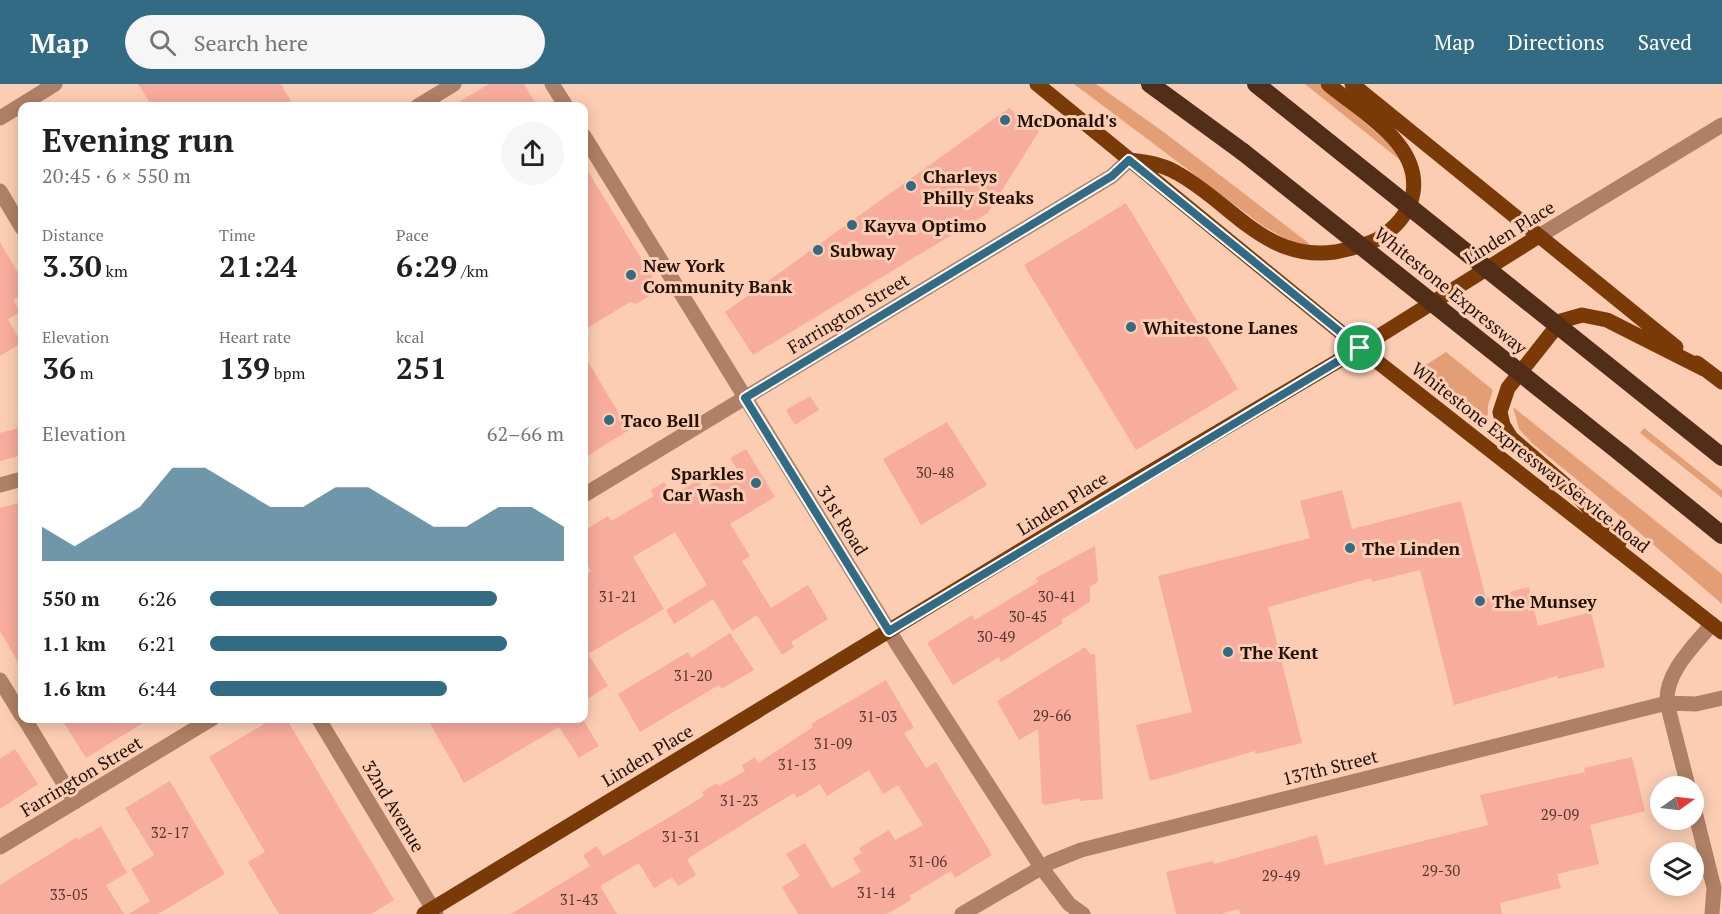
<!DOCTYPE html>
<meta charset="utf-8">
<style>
body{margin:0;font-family:"PT Serif",serif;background:#f6f6f6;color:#202124;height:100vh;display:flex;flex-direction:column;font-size:22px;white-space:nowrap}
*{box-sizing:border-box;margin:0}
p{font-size:20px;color:#757577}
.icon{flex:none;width:33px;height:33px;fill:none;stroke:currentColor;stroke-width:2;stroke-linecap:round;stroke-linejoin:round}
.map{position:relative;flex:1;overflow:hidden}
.sheet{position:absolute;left:18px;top:18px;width:570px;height:621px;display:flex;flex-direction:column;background:#fff;border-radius:12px;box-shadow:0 3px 15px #0003}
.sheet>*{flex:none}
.needle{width:39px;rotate:76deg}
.controls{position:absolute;left:1650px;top:692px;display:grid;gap:12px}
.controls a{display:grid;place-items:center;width:54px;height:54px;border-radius:50%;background:#fff;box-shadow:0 3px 15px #0003;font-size:30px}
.pin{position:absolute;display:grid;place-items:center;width:51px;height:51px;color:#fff;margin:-26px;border:3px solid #fff;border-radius:50%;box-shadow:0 2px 6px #0007}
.round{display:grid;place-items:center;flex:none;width:63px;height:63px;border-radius:32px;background:#f6f6f6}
.overview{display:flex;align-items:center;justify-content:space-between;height:102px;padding:0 24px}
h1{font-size:33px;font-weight:700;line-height:45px}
.metrics{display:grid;grid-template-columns:repeat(3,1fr);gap:9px;height:102px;padding:6px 24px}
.metrics div{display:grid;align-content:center}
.metrics b{font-size:30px;font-weight:700}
.metrics small{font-size:16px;font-weight:400}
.metrics p{font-size:16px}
.chart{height:168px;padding:12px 24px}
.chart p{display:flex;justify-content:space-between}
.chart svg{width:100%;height:108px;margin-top:6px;fill:#336b85;opacity:.7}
ul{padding:0 24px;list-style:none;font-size:20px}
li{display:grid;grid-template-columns:96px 72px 1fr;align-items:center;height:45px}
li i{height:15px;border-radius:8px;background:#336b85}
header{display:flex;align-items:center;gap:36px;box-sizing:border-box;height:84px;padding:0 30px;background:#336b85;color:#fff}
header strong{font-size:28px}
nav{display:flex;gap:33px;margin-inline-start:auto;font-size:21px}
.search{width:420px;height:54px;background:#f6f6f6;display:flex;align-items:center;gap:15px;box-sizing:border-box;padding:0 21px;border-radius:33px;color:#757577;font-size:22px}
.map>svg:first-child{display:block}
</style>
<header>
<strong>Map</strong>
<div class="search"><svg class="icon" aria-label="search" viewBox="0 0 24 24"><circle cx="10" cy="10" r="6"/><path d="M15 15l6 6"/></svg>Search here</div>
<nav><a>Map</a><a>Directions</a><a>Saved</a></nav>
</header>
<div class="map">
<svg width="1722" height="830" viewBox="0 0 1722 830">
<rect width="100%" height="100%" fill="#fccdb3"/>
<path fill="#e39e75" d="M 1074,0 L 1096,0 L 1165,49 L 1315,164 L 1293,159 L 1263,142 Z
M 1305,0 L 1319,0 L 1394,63 L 1405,80 Z
M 1446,268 L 1493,306 L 1488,322 L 1487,342 L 1418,286 Z
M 1513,323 L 1722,490 L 1722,520 L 1597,412 L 1533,360 L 1519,345 Z
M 1644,344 L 1722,406 L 1722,414 L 1640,349 Z"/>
<path fill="#f8ac9d" d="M 138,0 L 281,0 L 294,22 L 152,22 Z
M 489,0 L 524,0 L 537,22 L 452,22 Z
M 1009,24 L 1039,47 L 988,129 L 753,271 L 725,228 Z
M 584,81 L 658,202 L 655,209 L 636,220 L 630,218 L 584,246 Z
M 1126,119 L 1238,305 L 1136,366 L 1024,181 Z
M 0,158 L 22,196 L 22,211 L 13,216 L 20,228 L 8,235 L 21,259 L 0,272 Z
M 584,271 L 629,346 L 584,374 Z
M 810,312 L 819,326 L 795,341 L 786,326 Z
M 947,338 L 987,401 L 921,441 L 883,375 Z
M 22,343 L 22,371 L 0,377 L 0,349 Z
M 746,365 L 775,413 L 730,440 L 750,472 L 742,477 L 771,524 L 808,501 L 828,535 L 791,558 L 794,563 L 782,571 L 757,531 L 732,547 L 713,515 L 674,540 L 666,526 L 707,501 L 675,448 L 633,473 L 664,525 L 588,570 L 608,602 L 584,617 L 584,492 L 591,487 L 584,475 L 584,447 L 608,432 L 611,437 L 654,412 L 651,406 L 664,398 L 672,412 L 698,396 L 703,405 L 737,385 L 730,374 Z
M 1342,406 L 1352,445 L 1461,417 L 1486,514 L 1529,503 L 1538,542 L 1591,528 L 1605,583 L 1558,595 L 1557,592 L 1454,621 L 1420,486 L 1372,498 L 1371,494 L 1268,523 L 1302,659 L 1256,670 L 1255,667 L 1150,697 L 1136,641 L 1192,628 L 1158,492 L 1310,454 L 1300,417 Z
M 22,418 L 22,585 L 0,547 L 0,424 Z
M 1095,462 L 1098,498 L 1090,503 L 1090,518 L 1061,536 L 1063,539 L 1001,578 L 999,573 L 953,601 L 927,559 L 972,531 L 975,536 L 1038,498 L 1036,494 Z
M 730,549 L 754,586 L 721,605 L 719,601 L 640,648 L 618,610 L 688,568 L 691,574 Z
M 1085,563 L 1090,570 L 1095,570 L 1103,715 L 1080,717 L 1080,714 L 1045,721 L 1042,719 L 1038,645 L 1019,656 L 997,617 Z
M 886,596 L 914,644 L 904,649 L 926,684 L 936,678 L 992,771 L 955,794 L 951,787 L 909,812 L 911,816 L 887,830 L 798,830 L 782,803 L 800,792 L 786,770 L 805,759 L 832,804 L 861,788 L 853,774 L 862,769 L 859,764 L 889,746 L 895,756 L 923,741 L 898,701 L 883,710 L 869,686 L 827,712 L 820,700 L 797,714 L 794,709 L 745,739 L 687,775 L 696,791 L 678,802 L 672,793 L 654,804 L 639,779 L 600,802 L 617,830 L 511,830 L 590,782 L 583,771 L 597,762 L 603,772 L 663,737 L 704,712 L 702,708 L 717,699 L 719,702 L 745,687 L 742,681 L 755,673 L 758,679 L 813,643 L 811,640 Z
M 61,634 L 151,634 L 86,674 Z
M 274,634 L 286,634 L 394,816 L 371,830 L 279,830 L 248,778 L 265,768 L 209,673 Z
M 427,634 L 582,634 L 599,662 L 579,674 L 559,643 L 464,699 Z
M 15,665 L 38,700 L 0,725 L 0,675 Z
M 1632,673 L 1645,727 L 1590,741 L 1599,780 L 1557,790 L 1561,804 L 1500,819 L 1502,830 L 1240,830 L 1239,825 L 1220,830 L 1176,830 L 1166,788 L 1213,777 L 1214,780 L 1317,751 L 1325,781 L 1488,741 L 1480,711 L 1585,688 L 1584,684 Z
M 170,697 L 225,790 L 158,830 L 129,830 L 150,817 L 131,785 L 154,771 L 125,724 Z
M 101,742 L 127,789 L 106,801 L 124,830 L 0,830 L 0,801 L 77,753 L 78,756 Z"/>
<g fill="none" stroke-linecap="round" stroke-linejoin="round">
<path stroke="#af8065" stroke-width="15" d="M 552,0 L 566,22
M 418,22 L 454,0
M 0,34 L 55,0
M 584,52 L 899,563 L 1041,783 L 1069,820 L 1083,830
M 0,107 L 22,144
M 1539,152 L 1722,41
M 0,401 L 22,395
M 584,411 L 1112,92 L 1129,76
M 0,596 L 22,632
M 24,634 L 75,718
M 318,634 L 436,830
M 1688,702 L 1667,619 C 1665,588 1694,562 1712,540
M 1694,724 L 1714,804 L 1712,830
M 0,763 L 213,634
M 962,830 L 1051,778 L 1081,766 L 1667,619 L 1696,620 L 1722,614"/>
<path stroke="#7a3a08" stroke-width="15" d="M 1037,0 L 1360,264 L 1722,548
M 1352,0 L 1676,263
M 1129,76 C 1146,78 1162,80 1177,89 C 1231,118 1265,178 1335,168 C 1349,165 1365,162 1378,155 C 1394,145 1410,129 1413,109 C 1421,59 1361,28 1328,0
M 1697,279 L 1722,298
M 1619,459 L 1577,411 L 1511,354 L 1503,341 L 1500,328 L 1508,304 L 1561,237 L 1582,231 L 1607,236 L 1704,285
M 424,830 L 1120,406 L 1360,264 L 1539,152"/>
<path stroke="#522e19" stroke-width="18" d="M 1150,0 L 1243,68
M 1622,370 L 1722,451"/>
<path stroke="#522e19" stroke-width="18" d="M 1256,0 L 1722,373
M 1243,68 L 1622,370"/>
</g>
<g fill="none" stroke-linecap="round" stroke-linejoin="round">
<g stroke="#fff" stroke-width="12">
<path id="route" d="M 1129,76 L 1360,264 L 889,547 L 745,314 L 1112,92 Z"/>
</g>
<use href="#route" stroke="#336b85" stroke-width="8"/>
</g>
<g fill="#336b85" stroke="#fccdb3" stroke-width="2">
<circle cx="1005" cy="36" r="6"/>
<circle cx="911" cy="102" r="6"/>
<circle cx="852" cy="141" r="6"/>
<circle cx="818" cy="166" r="6"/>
<circle cx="631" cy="191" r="6"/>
<circle cx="1131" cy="243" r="6"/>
<circle cx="609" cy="336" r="6"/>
<circle cx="756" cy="399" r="6"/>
<circle cx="1350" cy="464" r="6"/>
<circle cx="1480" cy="517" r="6"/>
<circle cx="1228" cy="568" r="6"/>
</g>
<g text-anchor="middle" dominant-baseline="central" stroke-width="6" stroke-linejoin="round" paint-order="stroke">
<g font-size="15" fill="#57382d">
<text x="935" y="388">30-48</text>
<text x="618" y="512">31-21</text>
<text x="1057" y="512">30-41</text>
<text x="1028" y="532">30-45</text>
<text x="996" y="552">30-49</text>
<text x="693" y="591">31-20</text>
<text x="1052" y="631">29-66</text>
<text x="878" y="632">31-03</text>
<text x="833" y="659">31-09</text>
<text x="797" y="680">31-13</text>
<text x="739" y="716">31-23</text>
<text x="1560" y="730">29-09</text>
<text x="170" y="748">32-17</text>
<text x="681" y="752">31-31</text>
<text x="928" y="777">31-06</text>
<text x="1441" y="786">29-30</text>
<text x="1281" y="791">29-49</text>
<text x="876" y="808">31-14</text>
<text x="69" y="810">33-05</text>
<text x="579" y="815">31-43</text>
</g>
<g font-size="18" font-weight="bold" fill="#211108" stroke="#fccdb3" text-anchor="start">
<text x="1017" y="36">McDonald's</text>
<text x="923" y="92">Charleys<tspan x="923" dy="21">Philly Steaks</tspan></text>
<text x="864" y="141">Kayva Optimo</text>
<text x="830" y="166">Subway</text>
<text x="643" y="181">New York<tspan x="643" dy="21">Community Bank</tspan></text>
<text x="1143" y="243">Whitestone Lanes</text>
<text x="621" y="336">Taco Bell</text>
<text x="744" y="389" text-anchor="end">Sparkles<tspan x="744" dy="21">Car Wash</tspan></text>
<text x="1362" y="464">The Linden</text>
<text x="1492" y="517">The Munsey</text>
<text x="1240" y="568">The Kent</text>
</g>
<g font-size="18" fill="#211108" stroke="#fccdb3">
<text transform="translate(1509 148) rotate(-32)">Linden Place</text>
<text transform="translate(1451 206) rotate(39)">Whitestone Expressway</text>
<text transform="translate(848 229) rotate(-31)">Farrington Street</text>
<text transform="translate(1531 373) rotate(38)">Whitestone Expressway Service Road</text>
<text transform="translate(1062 419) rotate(-32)">Linden Place</text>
<text transform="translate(843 436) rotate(58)">31st Road</text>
<text transform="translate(647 671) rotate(-31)">Linden Place</text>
<text transform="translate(1330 683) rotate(-14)">137th Street</text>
<text transform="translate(81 692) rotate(-31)">Farrington Street</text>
<text transform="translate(394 722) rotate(59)">32nd Avenue</text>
</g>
</g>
</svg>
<div class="controls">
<a><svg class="needle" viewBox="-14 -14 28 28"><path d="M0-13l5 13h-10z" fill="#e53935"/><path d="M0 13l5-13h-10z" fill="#757577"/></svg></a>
<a><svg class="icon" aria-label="layers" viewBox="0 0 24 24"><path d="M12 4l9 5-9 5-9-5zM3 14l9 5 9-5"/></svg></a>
</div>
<div class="pin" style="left:1360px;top:264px;background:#1e9e55"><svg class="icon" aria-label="arrive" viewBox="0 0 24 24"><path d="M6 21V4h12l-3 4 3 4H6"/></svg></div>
<section class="sheet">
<div class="overview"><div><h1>Evening run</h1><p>20:45 · 6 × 550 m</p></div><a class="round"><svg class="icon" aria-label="share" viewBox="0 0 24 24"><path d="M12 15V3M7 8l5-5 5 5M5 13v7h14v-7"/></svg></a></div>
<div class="metrics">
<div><p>Distance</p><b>3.30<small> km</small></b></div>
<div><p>Time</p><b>21:24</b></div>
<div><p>Pace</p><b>6:29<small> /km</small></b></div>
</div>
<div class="metrics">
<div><p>Elevation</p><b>36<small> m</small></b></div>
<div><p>Heart rate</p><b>139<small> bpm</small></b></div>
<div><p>kcal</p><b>251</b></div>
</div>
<div class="chart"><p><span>Elevation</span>62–66 m</p>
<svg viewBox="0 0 160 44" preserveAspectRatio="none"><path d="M0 44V30L10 38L20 30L30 22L40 6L50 6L60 14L70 22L80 22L90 14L100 14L110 22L120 30L130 30L140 22L150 22L160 30V44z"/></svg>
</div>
<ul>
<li><b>550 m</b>6:26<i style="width:81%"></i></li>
<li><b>1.1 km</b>6:21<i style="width:84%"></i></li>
<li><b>1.6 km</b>6:44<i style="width:67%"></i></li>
</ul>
</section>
</div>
